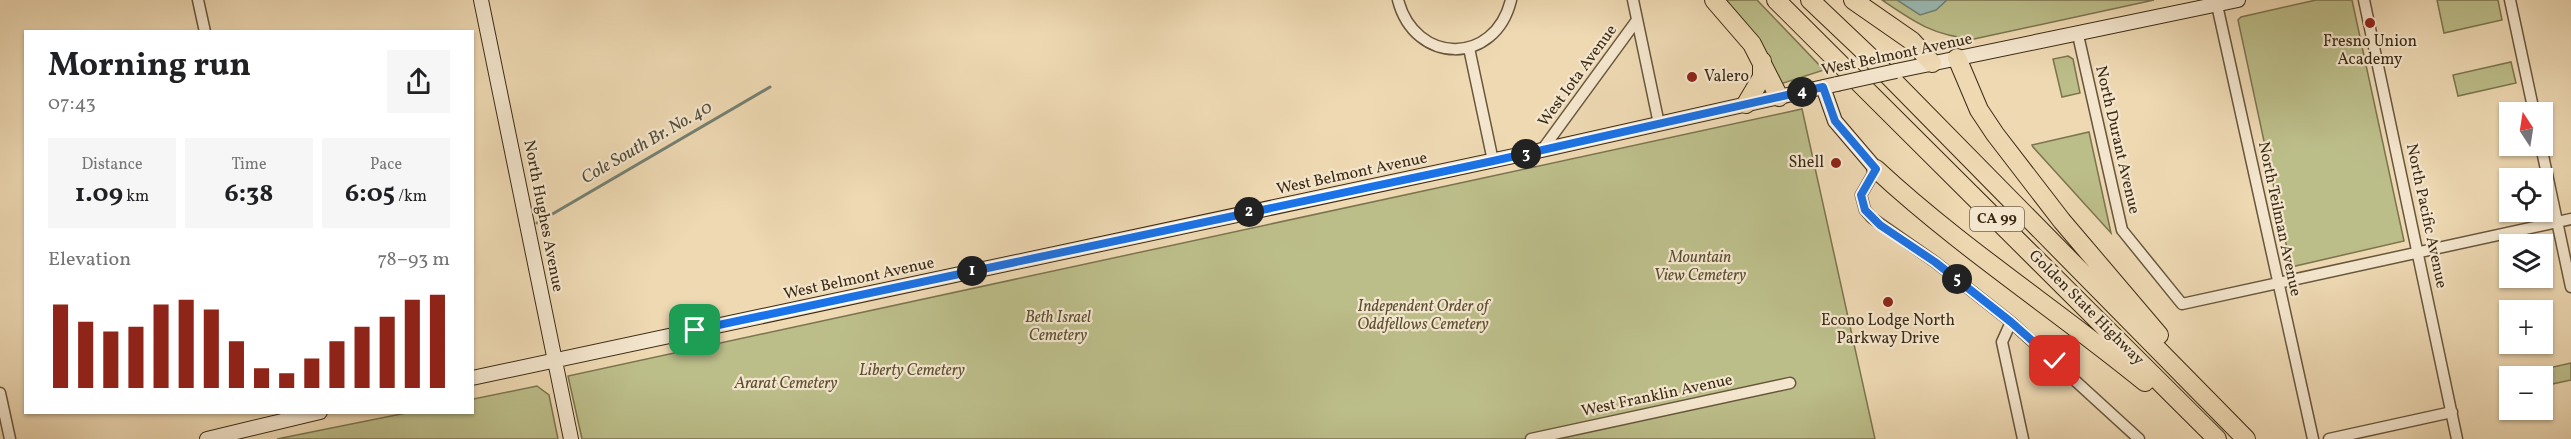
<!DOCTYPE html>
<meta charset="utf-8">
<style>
body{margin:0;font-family:Vollkorn,serif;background:#f6f6f6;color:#202124;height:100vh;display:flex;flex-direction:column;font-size:22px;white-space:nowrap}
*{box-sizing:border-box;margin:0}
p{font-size:20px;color:#757577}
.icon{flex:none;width:33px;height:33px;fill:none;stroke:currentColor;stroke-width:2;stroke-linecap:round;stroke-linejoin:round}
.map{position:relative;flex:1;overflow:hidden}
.side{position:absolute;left:24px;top:30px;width:450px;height:384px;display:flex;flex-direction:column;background:#fff;border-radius:0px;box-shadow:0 2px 4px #0004}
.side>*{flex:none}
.needle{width:39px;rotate:348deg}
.tools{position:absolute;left:2499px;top:102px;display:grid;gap:12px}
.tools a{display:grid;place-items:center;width:54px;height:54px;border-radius:0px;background:#fff;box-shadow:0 2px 4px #0004;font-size:30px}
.pin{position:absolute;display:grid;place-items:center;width:51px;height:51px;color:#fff;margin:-26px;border-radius:12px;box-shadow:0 3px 9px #0006}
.km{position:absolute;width:30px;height:30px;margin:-15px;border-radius:50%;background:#222;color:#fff;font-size:16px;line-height:30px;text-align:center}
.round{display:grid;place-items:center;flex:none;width:63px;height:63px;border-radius:0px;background:#f6f6f6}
.headline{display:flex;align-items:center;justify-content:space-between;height:102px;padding:0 24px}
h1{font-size:33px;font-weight:700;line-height:45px}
.stats{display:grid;grid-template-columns:repeat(3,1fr);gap:9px;height:102px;padding:6px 24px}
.stats div{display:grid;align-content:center;border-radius:0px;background:#f6f6f6;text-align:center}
.stats b{font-size:26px;font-weight:700}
.stats small{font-size:16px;font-weight:400}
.stats p{font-size:16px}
.chart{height:168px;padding:12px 24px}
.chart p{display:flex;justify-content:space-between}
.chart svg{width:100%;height:108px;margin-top:6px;stroke:#8f2418;stroke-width:6}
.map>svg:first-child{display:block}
</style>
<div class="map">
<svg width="2571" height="439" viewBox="0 0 2571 439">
<rect width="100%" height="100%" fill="#eed9b3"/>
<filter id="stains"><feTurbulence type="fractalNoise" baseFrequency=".00333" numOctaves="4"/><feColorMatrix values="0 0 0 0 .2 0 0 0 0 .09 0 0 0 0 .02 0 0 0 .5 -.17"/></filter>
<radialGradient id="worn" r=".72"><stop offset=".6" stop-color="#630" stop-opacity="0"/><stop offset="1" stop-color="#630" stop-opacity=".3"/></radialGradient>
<path fill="#bcbe8a" stroke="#7c744f" stroke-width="1.5" d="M 1717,0 L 1757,0 L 1824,70 L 1777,85 Z
M 1882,0 L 2154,0 L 1974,39 C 1934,36 1914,22 1882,0 Z
M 2316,0 L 2352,0 L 2404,241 L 2291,267 L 2238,20 L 2241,17 Z
M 2437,0 L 2498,0 L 2502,20 L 2444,33 Z
M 2068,56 L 2073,59 L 2080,93 L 2062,97 L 2053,59 Z
M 2511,62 L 2516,83 L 2458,96 L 2453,75 Z
M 1802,109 L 1875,439 L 582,439 L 568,376 Z
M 2089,132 L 2111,233 L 2033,147 L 2032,145 Z
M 2571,363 L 2571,380 L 2543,386 L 2542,376 L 2524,376 L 2523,374 Z
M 537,386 L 549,395 L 558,439 L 277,439 L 406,413 L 472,412 L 473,399 Z"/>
<path fill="#9ab9b2" stroke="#748073" stroke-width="1.5" d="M 1897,0 L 1947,0 L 1936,10 L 1920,15 Z"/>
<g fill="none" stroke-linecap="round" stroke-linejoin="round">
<path stroke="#748073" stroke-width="3" d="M 537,223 L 770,87"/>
<g stroke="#68563c" stroke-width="13">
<path id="street" d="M 198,0 L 205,32
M 1398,0 C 1415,65 1495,66 1511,0
M 1633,0 L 1659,124
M 2364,0 L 2457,439
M 2510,0 L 2534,112
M 2217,5 L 2313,439
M 2078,35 L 2122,230 L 2182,304 L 2571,219
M 1469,48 L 1493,161
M 2541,146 L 2571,287
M 1542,150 L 1637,20
M 1876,169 L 1861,195 L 1865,210 L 1872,218 L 1935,262 L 2011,322 L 2139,439
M 2011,322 L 2002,342 L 2023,439
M 0,393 L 10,439
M 1531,439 L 1790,383
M 2329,439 L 2452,412"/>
</g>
<g stroke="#3b2a14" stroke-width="16">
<path id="secondary" d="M 481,0 L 571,439
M 1896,71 L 2238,0
M 1823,87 L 1835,121 L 1876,169
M 472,378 L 1542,150 L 1837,84
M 207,439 L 320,412"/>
</g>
<g stroke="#3b2a14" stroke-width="20">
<path id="highway" d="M 1714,0 L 1752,44 L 1779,97
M 1776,0 L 2217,439
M 1810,0 L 1868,55 L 2246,439
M 1853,0 L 1912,41 L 1932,63
M 1957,58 L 1979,110 L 1995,134 L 2062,221 L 2159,335
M 1746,104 L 1762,77 L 1762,61
M 1876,169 C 1960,247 2057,310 2145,382"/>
</g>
<use href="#street" stroke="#f4e6ce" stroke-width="10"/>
<use href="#secondary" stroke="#f4e6ce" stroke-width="14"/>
<use href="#highway" stroke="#eed9b3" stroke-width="18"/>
<g stroke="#3b2a14" stroke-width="16" stroke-linecap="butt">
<path id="secondary-bridge" d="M 1837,84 L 1896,71"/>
</g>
<use href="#secondary-bridge" stroke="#f4e6ce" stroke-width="14"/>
</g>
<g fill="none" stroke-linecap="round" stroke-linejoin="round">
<g stroke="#fff" stroke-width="12">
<path id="route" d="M 695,330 L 1493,161 L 1823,87 L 1835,121 L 1876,169 L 1861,195 L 1865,210 L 1880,225 L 1935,262 L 2011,322 L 2055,361"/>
</g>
<use href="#route" stroke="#1a73e8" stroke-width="8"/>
</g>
<g fill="#8f2418" stroke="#f4e6ce" stroke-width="2">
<circle cx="2370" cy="23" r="6"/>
<circle cx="1692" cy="77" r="6"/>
<circle cx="1836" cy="163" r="6"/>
<circle cx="1888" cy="302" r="6"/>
</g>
<g text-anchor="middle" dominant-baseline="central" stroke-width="4.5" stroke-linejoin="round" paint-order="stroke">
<rect fill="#f4e6ce" stroke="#72624c" stroke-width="1.5" x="1970" y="207" width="54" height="24" rx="4.5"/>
<g font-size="15" font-weight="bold" fill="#3b2a14">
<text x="1997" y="219">CA 99</text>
</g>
<g font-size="16" fill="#3b2a14" stroke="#f4e6ce">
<text x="2370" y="42">Fresno Union<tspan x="2370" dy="18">Academy</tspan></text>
<text x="1704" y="77" text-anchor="start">Valero</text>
<text x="1824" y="163" text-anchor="end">Shell</text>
<text x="1888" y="321">Econo Lodge North<tspan x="1888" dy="18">Parkway Drive</tspan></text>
</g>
<g font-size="16" fill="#3b2a14" stroke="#f4e6ce">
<text transform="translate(1897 55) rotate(-12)">West Belmont Avenue</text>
<text transform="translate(1578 76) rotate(-54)">West Iota Avenue</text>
<text transform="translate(2117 140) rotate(77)">North Durant Avenue</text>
<text transform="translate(1352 174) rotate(-12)">West Belmont Avenue</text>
<text transform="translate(543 216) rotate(79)">North Hughes Avenue</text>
<text transform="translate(2426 216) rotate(78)">North Pacific Avenue</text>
<text transform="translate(2279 219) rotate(78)">North Teilman Avenue</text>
<text transform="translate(859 279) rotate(-12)">West Belmont Avenue</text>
<text transform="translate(2086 308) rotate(45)">Golden State Highway</text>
<text transform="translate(1657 396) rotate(-12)">West Franklin Avenue</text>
</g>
<g font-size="16" font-style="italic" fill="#5b4f32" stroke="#f4e6ce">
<text x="1700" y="258">Mountain<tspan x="1700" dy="18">View Cemetery</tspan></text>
<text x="1423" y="307">Independent Order of<tspan x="1423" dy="18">Oddfellows Cemetery</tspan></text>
<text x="1058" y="318">Beth Israel<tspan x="1058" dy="18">Cemetery</tspan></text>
<text x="912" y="371">Liberty Cemetery</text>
<text x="786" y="384">Ararat Cemetery</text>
</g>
<g font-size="18" font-style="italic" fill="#534e3c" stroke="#f4e6ce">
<text transform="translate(647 143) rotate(-30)">Cole South Br. No. 40</text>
</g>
</g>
<rect width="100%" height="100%" filter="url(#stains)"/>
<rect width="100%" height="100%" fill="url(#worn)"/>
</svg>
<div class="tools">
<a><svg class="needle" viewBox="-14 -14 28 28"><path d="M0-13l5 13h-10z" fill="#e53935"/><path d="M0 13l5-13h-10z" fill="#757577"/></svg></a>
<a><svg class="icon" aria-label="locate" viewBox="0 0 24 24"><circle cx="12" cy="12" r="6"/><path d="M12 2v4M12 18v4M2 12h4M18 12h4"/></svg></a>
<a><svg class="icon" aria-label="layers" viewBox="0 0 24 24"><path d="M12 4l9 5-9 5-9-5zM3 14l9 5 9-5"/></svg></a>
<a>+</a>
<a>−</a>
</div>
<div class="pin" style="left:695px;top:330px;background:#1e9e55"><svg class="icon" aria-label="arrive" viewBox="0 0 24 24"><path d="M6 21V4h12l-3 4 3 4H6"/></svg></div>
<div class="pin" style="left:2055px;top:361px;background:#d93025"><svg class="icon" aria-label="check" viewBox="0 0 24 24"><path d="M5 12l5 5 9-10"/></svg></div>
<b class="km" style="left:972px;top:271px">1</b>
<b class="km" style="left:1249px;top:212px">2</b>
<b class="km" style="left:1526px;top:154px">3</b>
<b class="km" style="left:1802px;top:92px">4</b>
<b class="km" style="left:1957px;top:279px">5</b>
<section class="side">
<div class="headline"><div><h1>Morning run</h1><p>07:43</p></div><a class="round"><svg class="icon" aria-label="share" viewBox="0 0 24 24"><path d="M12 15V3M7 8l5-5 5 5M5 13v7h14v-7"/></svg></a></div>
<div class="stats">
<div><p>Distance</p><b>1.09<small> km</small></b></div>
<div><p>Time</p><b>6:38</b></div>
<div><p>Pace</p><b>6:05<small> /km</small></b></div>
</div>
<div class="chart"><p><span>Elevation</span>78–93 m</p>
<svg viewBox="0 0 160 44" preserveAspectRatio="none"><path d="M5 44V10M15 44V17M25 44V21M35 44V19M45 44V10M55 44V8M65 44V12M75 44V25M85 44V36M95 44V38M105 44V32M115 44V25M125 44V19M135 44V15M145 44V8M155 44V6"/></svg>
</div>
</section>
</div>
